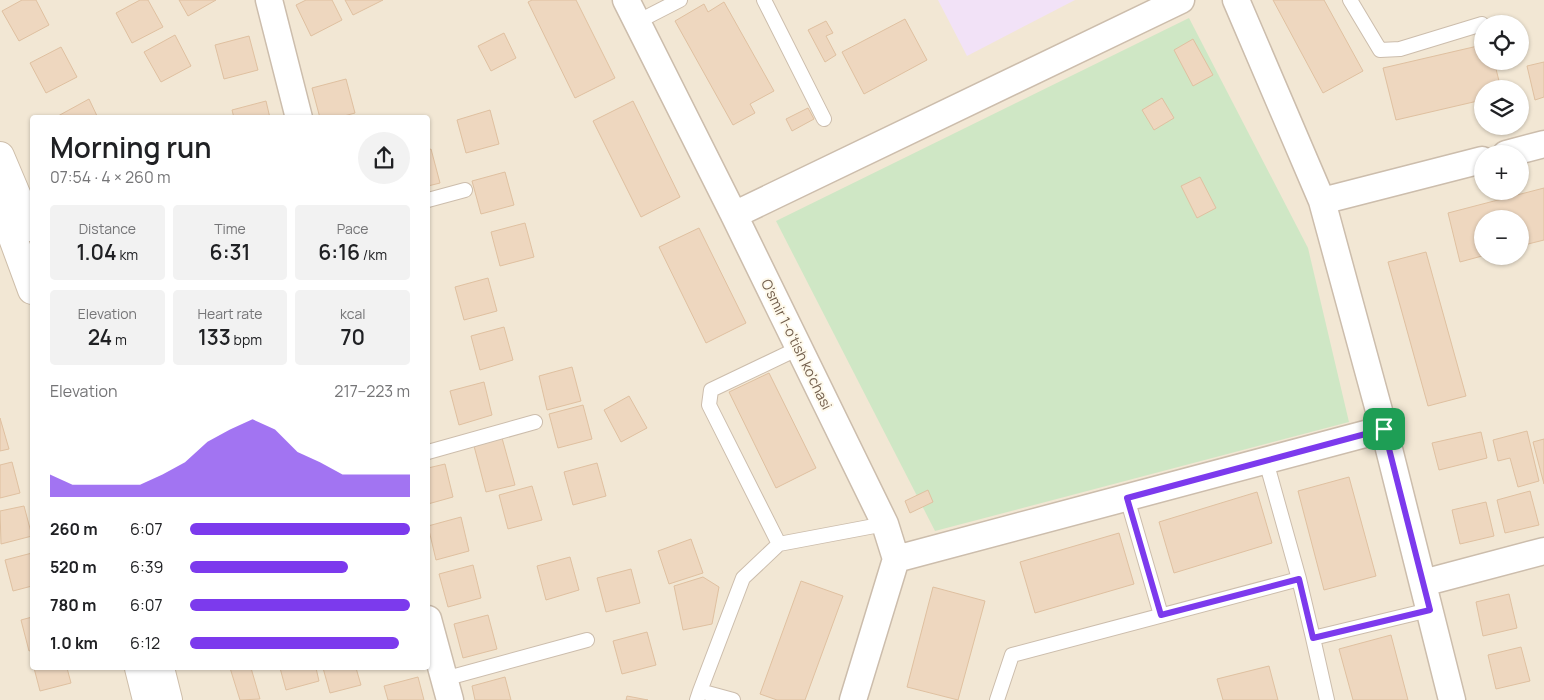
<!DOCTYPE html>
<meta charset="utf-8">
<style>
body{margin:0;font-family:Manrope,sans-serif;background:#f2f2f2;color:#202124;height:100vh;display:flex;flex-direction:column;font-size:19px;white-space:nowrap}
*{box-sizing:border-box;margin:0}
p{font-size:16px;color:#757577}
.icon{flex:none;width:28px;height:28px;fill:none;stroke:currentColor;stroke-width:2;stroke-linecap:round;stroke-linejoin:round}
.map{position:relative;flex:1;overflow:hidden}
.sheet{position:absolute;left:30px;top:115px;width:400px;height:555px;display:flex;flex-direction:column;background:#fff;border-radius:5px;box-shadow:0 1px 4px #0004}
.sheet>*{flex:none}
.controls{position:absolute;left:1474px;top:15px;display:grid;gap:10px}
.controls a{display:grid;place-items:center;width:55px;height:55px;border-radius:50%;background:#fff;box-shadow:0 1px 4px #0004;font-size:25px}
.pin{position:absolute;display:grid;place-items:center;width:42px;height:42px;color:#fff;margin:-21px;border-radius:10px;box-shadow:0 2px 8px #0006}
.round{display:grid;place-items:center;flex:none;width:52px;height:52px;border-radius:26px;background:#f2f2f2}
.summary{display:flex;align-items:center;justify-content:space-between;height:85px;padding:0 20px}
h1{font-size:28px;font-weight:600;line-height:38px}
.stats{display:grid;grid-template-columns:repeat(3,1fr);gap:8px;height:85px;padding:5px 20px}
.stats div{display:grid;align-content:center;border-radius:5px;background:#f2f2f2;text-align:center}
.stats b{font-size:21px;font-weight:600}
.stats small{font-size:14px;font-weight:400}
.stats p{font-size:14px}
.chart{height:140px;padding:10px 20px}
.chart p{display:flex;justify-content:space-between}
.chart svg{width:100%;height:90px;margin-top:5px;fill:#7c3aed;opacity:.7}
ul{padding:0 20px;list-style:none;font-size:16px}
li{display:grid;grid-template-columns:80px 60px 1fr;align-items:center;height:38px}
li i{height:12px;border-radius:6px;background:#7c3aed}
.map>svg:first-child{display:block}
</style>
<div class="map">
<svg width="1544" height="700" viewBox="0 0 1544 700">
<rect width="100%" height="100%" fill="#fbf5e5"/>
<path fill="#f2e7d4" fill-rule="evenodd" d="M 0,0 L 1544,0 L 1544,700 L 0,700 ZM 1482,24 L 1520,24 L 1520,61 L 1482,61 ZM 1482,89 L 1520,89 L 1520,126 L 1482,126 ZM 32,118 L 428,118 L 428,668 L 32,668 ZM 1482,154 L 1520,154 L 1520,191 L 1482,191 ZM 1482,219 L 1520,219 L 1520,256 L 1482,256 Z"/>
<path fill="#f2e2f7" d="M 938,0 L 1075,0 L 967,56 Z"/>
<path fill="#cfe7c5" d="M 1189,18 L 1308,248 L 1349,422 L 935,531 L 776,221 Z"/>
<path fill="#eed7bf" stroke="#dfc0a0" d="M 22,0 L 36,0 L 49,25 L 19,41 L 2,11 Z
M 140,0 L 148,0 L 163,27 L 132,43 L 116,13 Z
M 179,0 L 216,0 L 188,16 Z
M 306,0 L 332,0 L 342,20 L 311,36 L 296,5 Z
M 345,0 L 383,0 L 353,15 Z
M 532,0 L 576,0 L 615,78 L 575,98 L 528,2 Z
M 1273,0 L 1324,0 L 1363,71 L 1323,93 Z
M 724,2 L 774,91 L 750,104 L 755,113 L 733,125 L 675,21 L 704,4 L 708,12 Z
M 905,19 L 927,60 L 864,94 L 842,52 Z
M 826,21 L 833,33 L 826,36 L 836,55 L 825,62 L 808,30 Z
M 504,33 L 516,58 L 491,71 L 478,46 Z
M 175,35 L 191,66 L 161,82 L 144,52 Z
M 249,36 L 258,70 L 224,79 L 215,45 Z
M 1193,39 L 1213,75 L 1193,86 L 1174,50 Z
M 1482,45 L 1482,61 L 1494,61 L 1501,89 L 1482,89 L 1482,100 L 1396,120 L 1383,68 Z
M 61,47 L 77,77 L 46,93 L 30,63 Z
M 1544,62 L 1544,97 L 1535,100 L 1527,66 Z
M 346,79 L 355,113 L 337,118 L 320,118 L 312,88 Z
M 1162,98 L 1174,118 L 1154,130 L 1142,110 Z
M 89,99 L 98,118 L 59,118 L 58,116 Z
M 266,101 L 270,118 L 234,118 L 232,110 Z
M 633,101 L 680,197 L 641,217 L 593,121 Z
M 808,108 L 814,119 L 792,131 L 786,119 Z
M 490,110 L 499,144 L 466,153 L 457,120 Z
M 431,149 L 440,183 L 428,186 L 428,150 Z
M 505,172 L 514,205 L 481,214 L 472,181 Z
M 1200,177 L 1216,208 L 1197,218 L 1181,186 Z
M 1544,188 L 1544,240 L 1520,246 L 1520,219 L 1482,219 L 1482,256 L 1460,262 L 1448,213 Z
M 525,223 L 534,257 L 500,266 L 491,232 Z
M 699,228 L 746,323 L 706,343 L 659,247 Z
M 1426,252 L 1466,396 L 1428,406 L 1388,262 Z
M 488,278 L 497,311 L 464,320 L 455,287 Z
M 504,327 L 513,360 L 480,370 L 471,336 Z
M 572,367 L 581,401 L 547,410 L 539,376 Z
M 769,373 L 816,468 L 776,488 L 729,392 Z
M 484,382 L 492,415 L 459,425 L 450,391 Z
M 629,396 L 647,428 L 621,442 L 604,410 Z
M 583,405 L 592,439 L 558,448 L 549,414 Z
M 0,418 L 9,449 L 0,451 Z
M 1527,431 L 1539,481 L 1518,487 L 1510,458 L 1498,461 L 1493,440 Z
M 1481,432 L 1487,458 L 1439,470 L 1432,443 Z
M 502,438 L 515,485 L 486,492 L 474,446 Z
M 1544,439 L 1544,484 L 1533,442 Z
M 12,462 L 20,493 L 0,498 L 0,465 Z
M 597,463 L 606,496 L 573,505 L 564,472 Z
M 445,464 L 453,497 L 428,504 L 428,468 Z
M 1349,477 L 1376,576 L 1324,590 L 1298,491 Z
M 532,486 L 542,520 L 508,529 L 499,495 Z
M 928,490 L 933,502 L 910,513 L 905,501 Z
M 1530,491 L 1539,525 L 1505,533 L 1497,500 Z
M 1257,492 L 1272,543 L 1174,573 L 1159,522 Z
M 1486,502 L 1494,536 L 1460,544 L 1452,510 Z
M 24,506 L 32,536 L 1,544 L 0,511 Z
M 461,517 L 469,551 L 436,560 L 428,526 Z
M 1119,533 L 1134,584 L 1035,613 L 1020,562 Z
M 691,539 L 703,573 L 669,584 L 658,551 Z
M 32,553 L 32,586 L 13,591 L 5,560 Z
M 570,557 L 579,590 L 546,600 L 537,566 Z
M 473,565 L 481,598 L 448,607 L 439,574 Z
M 631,569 L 640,603 L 606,612 L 597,578 Z
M 703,577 L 719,587 L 712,624 L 683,630 L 674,586 Z
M 801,581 L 843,596 L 805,700 L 777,700 L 760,694 Z
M 933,587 L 985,601 L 958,700 L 907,687 Z
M 1509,594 L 1517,628 L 1483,636 L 1476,602 Z
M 488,615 L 497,649 L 463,658 L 454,624 Z
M 32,617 L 32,650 L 29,651 L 21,620 Z
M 647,632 L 656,665 L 622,674 L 613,641 Z
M 1391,635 L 1408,700 L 1353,700 L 1339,649 Z
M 1521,647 L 1530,681 L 1496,689 L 1488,655 Z
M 1269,666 L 1278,700 L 1223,700 L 1217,679 Z
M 34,668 L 67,668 L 71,683 L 40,691 Z
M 230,668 L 251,668 L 260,699 L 240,700 Z
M 280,668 L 316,668 L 319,681 L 286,690 Z
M 323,668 L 356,668 L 361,685 L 330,693 Z
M 418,677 L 424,700 L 388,700 L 384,686 Z
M 505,677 L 511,700 L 475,700 L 472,686 Z
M 627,696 L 648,700 L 626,700 Z"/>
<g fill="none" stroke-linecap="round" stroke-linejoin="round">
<g stroke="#ccbdac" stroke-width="16">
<path id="lane" d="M 764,0 L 824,119
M 1350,0 L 1380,50 L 1400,49 L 1482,24
M 637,22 L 680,0
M 428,200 L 465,190
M 428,452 L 535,422
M 1266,461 L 1299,579
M 1127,498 L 1161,615
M 779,544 L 709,405 L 711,390 L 799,348
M 1313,638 L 1327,700
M 444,679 L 587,640
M 700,691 L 743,578 L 779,544 L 885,524
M 697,700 L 700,691 L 733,700
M 997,700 L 1012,655 L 1299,579 L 1313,638 L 1429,610"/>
</g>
<g stroke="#ccbdac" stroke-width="29">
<path id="street" d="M 269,0 L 299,118
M 626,0 L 734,215 L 885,524 L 896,559 L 853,700
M 1236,0 L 1322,201 L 1384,429 L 1452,700
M 1506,154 L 1544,144
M 1322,201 L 1482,160
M 734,215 L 1181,0
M 896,559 L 1384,429
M 1423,583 L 1544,551
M 428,619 L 450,700"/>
</g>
<g stroke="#cebeaa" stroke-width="30">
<path id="secondary" d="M 0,156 L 30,227
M 0,203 L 32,290
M 139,668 L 147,700
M 160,668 L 168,700"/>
</g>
<use href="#lane" stroke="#fff" stroke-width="14"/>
<use href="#street" stroke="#fff" stroke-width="26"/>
<use href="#secondary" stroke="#fff" stroke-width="28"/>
</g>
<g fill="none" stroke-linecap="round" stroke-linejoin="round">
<g stroke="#fff" stroke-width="10">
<path id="route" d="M 1384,429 L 1430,610 L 1313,638 L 1299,579 L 1161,615 L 1127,498 Z"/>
</g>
<use href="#route" stroke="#7c3aed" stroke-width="6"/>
</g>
<g text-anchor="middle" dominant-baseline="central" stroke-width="4" stroke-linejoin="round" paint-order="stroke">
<g font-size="14" fill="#725e4c" stroke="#fef9eb">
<text transform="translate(797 344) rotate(64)">O'smir 1-o'tish ko'chasi</text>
</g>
</g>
</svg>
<div class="controls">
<a><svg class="icon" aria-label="locate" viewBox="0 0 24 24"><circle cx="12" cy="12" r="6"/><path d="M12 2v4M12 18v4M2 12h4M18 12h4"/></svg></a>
<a><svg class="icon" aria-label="layers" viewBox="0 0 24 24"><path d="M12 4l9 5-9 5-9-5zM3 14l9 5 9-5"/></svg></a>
<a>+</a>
<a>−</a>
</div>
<div class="pin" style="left:1384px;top:429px;background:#1e9e55"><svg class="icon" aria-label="arrive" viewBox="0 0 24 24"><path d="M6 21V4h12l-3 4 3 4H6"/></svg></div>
<section class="sheet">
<div class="summary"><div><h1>Morning run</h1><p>07:54 · 4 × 260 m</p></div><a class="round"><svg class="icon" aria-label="share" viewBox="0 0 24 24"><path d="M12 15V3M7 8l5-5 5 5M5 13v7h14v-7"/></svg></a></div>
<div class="stats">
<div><p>Distance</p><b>1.04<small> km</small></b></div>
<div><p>Time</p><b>6:31</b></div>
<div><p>Pace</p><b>6:16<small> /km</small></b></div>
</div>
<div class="stats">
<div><p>Elevation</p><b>24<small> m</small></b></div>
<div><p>Heart rate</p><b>133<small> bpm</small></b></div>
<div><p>kcal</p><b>70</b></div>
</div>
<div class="chart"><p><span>Elevation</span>217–223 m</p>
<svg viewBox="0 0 160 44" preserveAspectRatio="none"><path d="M0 44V33L10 38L20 38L30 38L40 38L50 33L60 27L70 17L80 11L90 6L100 11L110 22L120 27L130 33L140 33L150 33L160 33V44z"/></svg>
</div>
<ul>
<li><b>260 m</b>6:07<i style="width:100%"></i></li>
<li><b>520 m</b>6:39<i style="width:72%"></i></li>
<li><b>780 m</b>6:07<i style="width:100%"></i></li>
<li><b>1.0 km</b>6:12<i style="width:95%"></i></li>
</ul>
</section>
</div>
